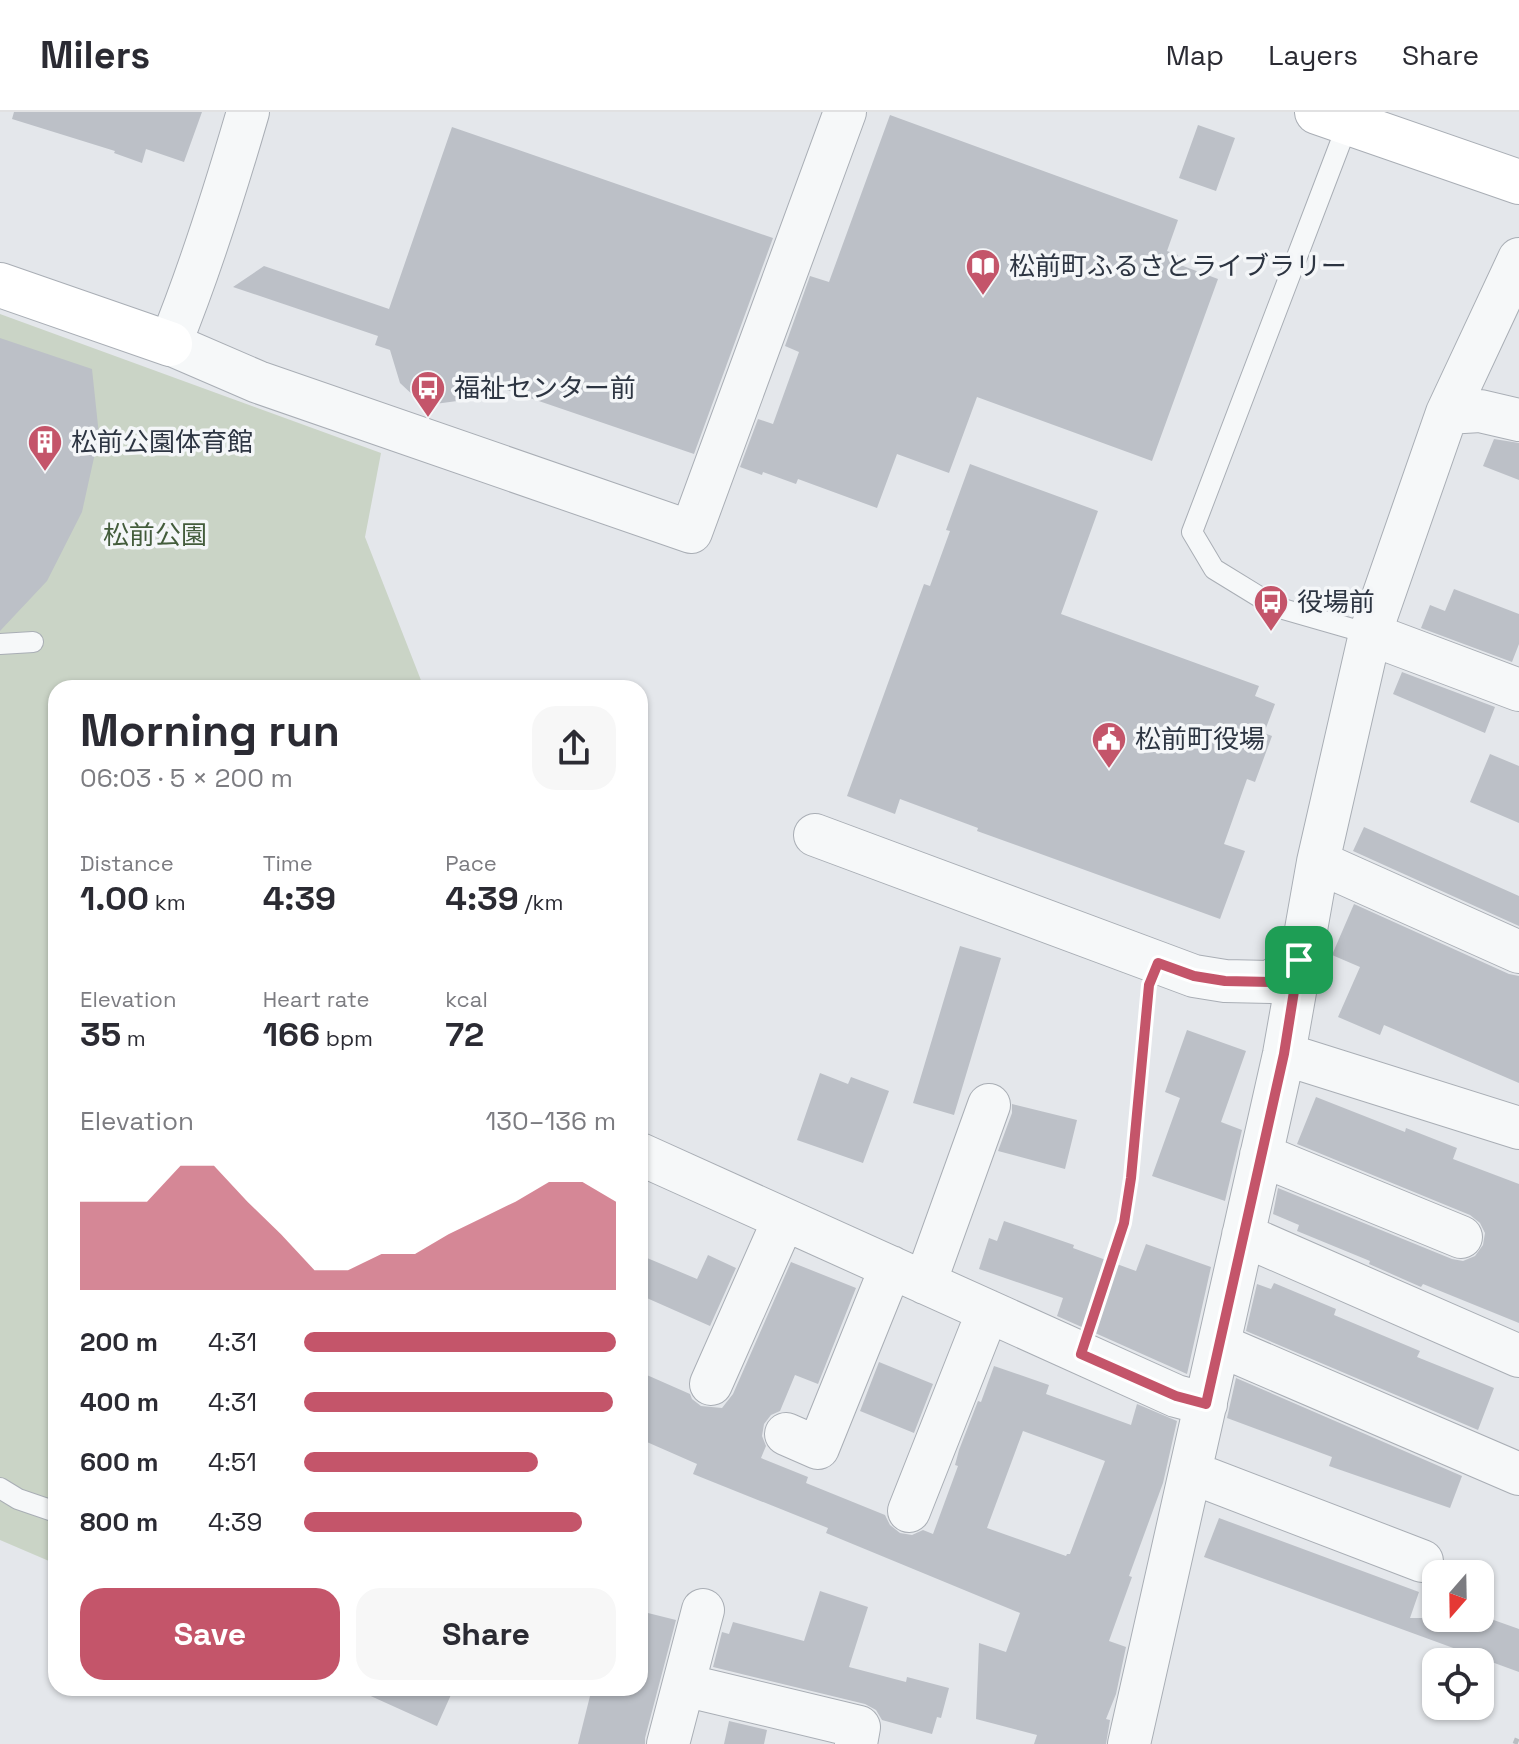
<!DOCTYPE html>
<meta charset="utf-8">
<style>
body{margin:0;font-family:"Space Grotesk","Noto Sans JP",sans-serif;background:#f7f7f7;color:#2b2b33;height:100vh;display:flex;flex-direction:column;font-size:30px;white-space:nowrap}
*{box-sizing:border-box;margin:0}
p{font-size:26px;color:#7c7c81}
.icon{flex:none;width:44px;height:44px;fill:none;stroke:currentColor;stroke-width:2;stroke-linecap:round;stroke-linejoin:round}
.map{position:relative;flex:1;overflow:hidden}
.sheet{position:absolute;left:48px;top:568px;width:600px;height:1016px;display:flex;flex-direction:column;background:#fff;border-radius:24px;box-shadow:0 2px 6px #0004}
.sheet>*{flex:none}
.needle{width:52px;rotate:200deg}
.controls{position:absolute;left:1422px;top:1448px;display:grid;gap:16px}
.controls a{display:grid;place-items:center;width:72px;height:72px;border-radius:16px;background:#fff;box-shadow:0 2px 6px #0004;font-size:40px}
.pin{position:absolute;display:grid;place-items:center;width:68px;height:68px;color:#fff;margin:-34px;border-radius:16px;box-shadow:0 4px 12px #0006}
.round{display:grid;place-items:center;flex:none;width:84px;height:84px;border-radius:24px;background:#f7f7f7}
.head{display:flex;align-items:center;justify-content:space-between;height:136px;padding:0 32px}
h1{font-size:44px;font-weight:800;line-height:60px}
.metrics{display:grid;grid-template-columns:repeat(3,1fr);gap:12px;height:136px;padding:8px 32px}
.metrics div{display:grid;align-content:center}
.metrics b{font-size:34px;font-weight:800}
.metrics small{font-size:22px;font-weight:400}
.metrics p{font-size:22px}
.chart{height:224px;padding:16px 32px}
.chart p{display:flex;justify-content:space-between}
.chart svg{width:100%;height:144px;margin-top:8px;fill:#c4556a;opacity:.7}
.button{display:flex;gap:16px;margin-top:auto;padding:16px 32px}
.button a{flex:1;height:92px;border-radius:24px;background:#c4556a;color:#fff;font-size:32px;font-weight:800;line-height:92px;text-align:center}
.button a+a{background:#f7f7f7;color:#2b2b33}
ul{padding:0 32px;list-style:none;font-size:26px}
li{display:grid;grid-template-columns:128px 96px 1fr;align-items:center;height:60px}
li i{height:20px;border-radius:10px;background:#c4556a}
header{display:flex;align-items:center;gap:48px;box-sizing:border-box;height:112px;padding:0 40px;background:#fff;border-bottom:2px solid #e1e1e2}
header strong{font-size:38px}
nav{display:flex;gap:44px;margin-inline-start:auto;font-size:28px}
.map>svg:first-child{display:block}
</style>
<header>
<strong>Milers</strong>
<nav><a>Map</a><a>Layers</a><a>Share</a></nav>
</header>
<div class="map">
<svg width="1519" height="1632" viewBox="0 0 1519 1632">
<rect width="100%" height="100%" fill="#e4e7eb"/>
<path fill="#cad4c6" d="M 0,202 L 381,341 L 365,425 L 424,576 L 56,576 L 56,1452 L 0,1428 Z"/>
<path fill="#bcc0c7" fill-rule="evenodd" d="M 14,0 L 202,0 L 184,50 L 146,37 L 142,51 L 114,41 L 115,39 L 12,7 Z
M 890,3 L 1178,108 L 1167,139 L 1178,143 L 1175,151 L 1218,167 L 1152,349 L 977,285 L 949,361 L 897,342 L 877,396 L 798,367 L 796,372 L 763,360 L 762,363 L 740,355 L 758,307 L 773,312 L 799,240 L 785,234 L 810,164 L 829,170 Z
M 1198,13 L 1235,26 L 1216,79 L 1179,66 Z
M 452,15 L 773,126 L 694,342 L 486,271 L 457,289 L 435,292 L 416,286 L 400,271 L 390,238 L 375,233 L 378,224 L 233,175 L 264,154 L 389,197 Z
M 0,226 L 92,257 L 99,323 L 82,400 L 47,469 L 0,519 Z
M 1494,327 L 1519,331 L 1519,368 L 1483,354 Z
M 970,352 L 1098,399 L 1061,502 L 1259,574 L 1255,584 L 1275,592 L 1264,621 L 1272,624 L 1255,670 L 1247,667 L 1224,732 L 1245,739 L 1220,807 L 977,719 L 978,716 L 900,687 L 895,702 L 847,684 L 924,472 L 930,474 L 950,419 L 946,418 Z
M 1454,477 L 1519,502 L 1519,532 L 1512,550 L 1421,516 L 1430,493 L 1445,499 Z
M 1402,560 L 1495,595 L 1485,621 L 1393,582 Z
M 1490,642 L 1519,654 L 1519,711 L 1470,690 Z
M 1364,715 L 1519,784 L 1519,814 L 1353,739 Z
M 1354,792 L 1509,862 L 1519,864 L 1519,971 L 1384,913 L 1380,923 L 1338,905 L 1360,855 L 1332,843 Z
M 960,834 L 1001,846 L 954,1003 L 913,991 Z
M 1187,918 L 1246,939 L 1221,1010 L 1242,1018 L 1225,1089 L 1152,1064 L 1180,986 L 1165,980 Z
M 820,961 L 848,972 L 851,965 L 889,979 L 863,1051 L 797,1028 Z
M 1316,985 L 1405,1020 L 1406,1016 L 1457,1036 L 1453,1047 L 1519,1072 L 1519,1211 L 1423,1172 L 1421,1175 L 1369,1152 L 1370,1149 L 1297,1119 L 1299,1113 L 1273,1102 L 1278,1076 L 1452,1147 L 1463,1149 L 1475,1144 L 1483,1133 L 1485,1121 L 1480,1111 L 1470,1103 L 1297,1032 Z
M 1012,992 L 1077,1008 L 1065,1057 L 998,1039 L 1012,1001 Z
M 1004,1109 L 1074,1133 L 1073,1136 L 1136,1159 L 1146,1132 L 1211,1155 L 1187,1262 L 1057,1204 L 1063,1186 L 979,1157 L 989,1126 L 997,1129 Z
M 640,1143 L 697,1167 L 708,1143 L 736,1156 L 710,1214 L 640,1183 Z
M 791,1150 L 856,1176 L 818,1272 L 795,1263 L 780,1299 L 771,1303 L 764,1312 L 762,1324 L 766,1334 L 761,1346 L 808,1365 L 806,1371 L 885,1403 L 890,1413 L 900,1421 L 912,1423 L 923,1418 L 933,1422 L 958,1354 L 955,1353 L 959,1338 L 978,1289 L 981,1290 L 994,1254 L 1049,1273 L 1046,1282 L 1131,1313 L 1137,1292 L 1177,1309 L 1163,1371 L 1129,1464 L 1132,1465 L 1109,1529 L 1126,1535 L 1116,1582 L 1106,1607 L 1110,1608 L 1106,1632 L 1034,1632 L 1037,1623 L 976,1607 L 979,1531 L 1006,1540 L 1020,1501 L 826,1421 L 828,1416 L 693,1362 L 697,1352 L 640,1327 L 640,1260 L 690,1282 L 692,1287 L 701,1294 L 722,1296 L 733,1282 ZM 1023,1319 L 1105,1349 L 1070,1442 L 1067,1442 L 1066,1444 L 987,1416 Z
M 1274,1171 L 1336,1197 L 1334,1203 L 1420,1239 L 1417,1245 L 1494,1276 L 1478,1318 L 1246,1219 L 1257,1172 L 1271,1177 Z
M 879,1250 L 933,1272 L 914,1321 L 860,1299 Z
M 1236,1266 L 1462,1364 L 1450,1396 L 1329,1354 L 1332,1345 L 1227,1306 Z
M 1219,1406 L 1419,1480 L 1410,1506 L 1488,1506 L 1519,1517 L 1519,1560 L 1204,1445 Z
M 820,1479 L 868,1495 L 849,1555 L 906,1570 L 907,1565 L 949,1576 L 941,1606 L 937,1605 L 932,1622 L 882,1608 L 876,1598 L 865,1592 L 713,1555 L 722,1520 L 729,1522 L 733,1510 L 804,1529 Z
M 640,1499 L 676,1508 L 645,1626 L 645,1632 L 578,1632 L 592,1576 L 640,1576 Z
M 353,1576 L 454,1576 L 437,1614 Z
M 729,1609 L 767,1618 L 764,1632 L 724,1632 Z"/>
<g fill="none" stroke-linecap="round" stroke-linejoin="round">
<g stroke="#a9aeb5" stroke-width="22">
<path id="lane" d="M 1348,11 L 1192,420 L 1214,457 L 1276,495 L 1370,522
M 0,532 L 33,530
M 0,1376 L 18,1387 L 56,1400"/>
</g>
<g stroke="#a9aeb5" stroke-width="44">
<path id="street" d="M 248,0 C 225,79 201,156 170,232 L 258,270 L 691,420 L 845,0
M 1447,301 L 1480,299 L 1519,308
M 1370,522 L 1519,578
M 815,723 L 1194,864 L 1225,869 L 1271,870 L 1299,848
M 1318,750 L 1519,840
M 1284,942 L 1519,1016
M 640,1042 L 1176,1284 L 1206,1292
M 1261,1043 L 1461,1125
M 1243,1123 L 1519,1244
M 925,1171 L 989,993
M 1219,1233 L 1519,1362
M 711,1272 L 784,1107
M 786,1322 L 818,1336 L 891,1155
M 1190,1360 L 1422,1449
M 909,1399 L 988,1199
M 684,1573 L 859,1615 L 856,1632
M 668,1632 L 703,1498
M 1129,1632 L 1284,942 L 1318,750 L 1370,522 L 1447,301 L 1519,147"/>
</g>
<g stroke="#a9aeb5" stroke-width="46">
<path id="secondary" d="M 1317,0 L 1519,70
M 0,173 L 170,232"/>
</g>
<path stroke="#babec2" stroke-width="5" stroke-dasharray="6 6" stroke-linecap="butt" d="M 1094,1203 L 1124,1111 L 1131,1066 L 1148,887
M 1515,1632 L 1519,1622"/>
<use href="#lane" stroke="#f6f8f9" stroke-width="20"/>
<use href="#street" stroke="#f6f8f9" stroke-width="42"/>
<use href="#secondary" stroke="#fff" stroke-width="44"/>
</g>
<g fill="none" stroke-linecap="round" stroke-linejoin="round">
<g stroke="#fff" stroke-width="16">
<path id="route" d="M 1299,848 L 1284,942 L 1206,1292 L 1176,1284 L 1081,1242 L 1124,1111 L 1131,1066 L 1149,873 L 1158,851 L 1194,864 L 1225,869 L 1271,870 Z"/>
</g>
<use href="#route" stroke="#c4556a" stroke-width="10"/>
</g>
<defs>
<g id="library-pin" transform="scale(1.8)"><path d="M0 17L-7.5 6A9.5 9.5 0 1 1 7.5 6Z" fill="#c4556a" stroke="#f4f6f8"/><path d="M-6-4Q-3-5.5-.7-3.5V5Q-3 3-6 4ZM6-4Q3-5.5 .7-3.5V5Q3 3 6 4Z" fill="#fff"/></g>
<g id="bus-pin" transform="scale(1.8)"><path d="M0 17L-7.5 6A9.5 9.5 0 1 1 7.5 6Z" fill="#c4556a" stroke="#f4f6f8"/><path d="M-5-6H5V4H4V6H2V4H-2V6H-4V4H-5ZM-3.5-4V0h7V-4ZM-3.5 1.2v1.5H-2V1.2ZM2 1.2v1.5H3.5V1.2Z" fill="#fff"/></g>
<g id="building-pin" transform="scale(1.8)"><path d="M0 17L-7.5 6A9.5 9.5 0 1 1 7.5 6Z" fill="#c4556a" stroke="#f4f6f8"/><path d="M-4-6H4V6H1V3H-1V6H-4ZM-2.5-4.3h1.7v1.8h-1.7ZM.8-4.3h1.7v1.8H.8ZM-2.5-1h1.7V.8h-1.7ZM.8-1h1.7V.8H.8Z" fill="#fff"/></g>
<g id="civic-pin" transform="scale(1.8)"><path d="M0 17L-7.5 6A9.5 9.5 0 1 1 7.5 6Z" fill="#c4556a" stroke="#f4f6f8"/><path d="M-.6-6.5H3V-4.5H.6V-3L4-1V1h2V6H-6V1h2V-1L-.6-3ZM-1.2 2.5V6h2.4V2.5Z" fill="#fff"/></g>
</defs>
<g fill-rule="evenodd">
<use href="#library-pin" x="983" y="154"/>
<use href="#bus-pin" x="428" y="276"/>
<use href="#building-pin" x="45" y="330"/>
<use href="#bus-pin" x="1271" y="490"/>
<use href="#civic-pin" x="1109" y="627"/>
</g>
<g text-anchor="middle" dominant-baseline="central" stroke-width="7" stroke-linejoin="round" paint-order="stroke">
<g font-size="26" fill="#2d3542" stroke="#f4f6f8" text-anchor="start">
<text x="1009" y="154">松前町ふるさとライブラリー</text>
<text x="454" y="276">福祉センター前</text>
<text x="71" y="330">松前公園体育館</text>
<text x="1297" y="490">役場前</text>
<text x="1135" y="627">松前町役場</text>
</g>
<g font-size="26" fill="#435c3b" stroke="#f4f6f8">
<text x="155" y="423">松前公園</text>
</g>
</g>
</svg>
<div class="controls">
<a><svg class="needle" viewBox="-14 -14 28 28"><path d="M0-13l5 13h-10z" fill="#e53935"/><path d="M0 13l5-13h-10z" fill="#7c7c81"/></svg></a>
<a><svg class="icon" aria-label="locate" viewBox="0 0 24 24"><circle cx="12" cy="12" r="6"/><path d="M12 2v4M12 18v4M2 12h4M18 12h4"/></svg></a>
</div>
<div class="pin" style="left:1299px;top:848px;background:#1e9e55"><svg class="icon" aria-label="arrive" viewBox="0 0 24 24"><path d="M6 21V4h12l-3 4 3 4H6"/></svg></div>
<section class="sheet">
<div class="head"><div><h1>Morning run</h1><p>06:03 · 5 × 200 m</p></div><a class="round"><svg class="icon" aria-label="share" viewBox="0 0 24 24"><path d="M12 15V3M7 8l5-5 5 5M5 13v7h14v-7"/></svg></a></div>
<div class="metrics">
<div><p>Distance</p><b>1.00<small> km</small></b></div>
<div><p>Time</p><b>4:39</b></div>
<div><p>Pace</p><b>4:39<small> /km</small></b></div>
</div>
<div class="metrics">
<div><p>Elevation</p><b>35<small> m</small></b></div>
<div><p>Heart rate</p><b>166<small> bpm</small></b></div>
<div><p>kcal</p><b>72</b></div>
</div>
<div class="chart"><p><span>Elevation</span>130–136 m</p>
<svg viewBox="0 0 160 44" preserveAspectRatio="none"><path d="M0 44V17L10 17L20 17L30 6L40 6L50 17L60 27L70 38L80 38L90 33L100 33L110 27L120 22L130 17L140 11L150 11L160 17V44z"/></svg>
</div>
<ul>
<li><b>200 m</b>4:31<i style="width:100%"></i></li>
<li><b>400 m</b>4:31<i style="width:99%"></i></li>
<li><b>600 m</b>4:51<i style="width:75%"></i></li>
<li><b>800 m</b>4:39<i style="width:89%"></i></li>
</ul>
<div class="button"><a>Save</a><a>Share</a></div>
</section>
</div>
